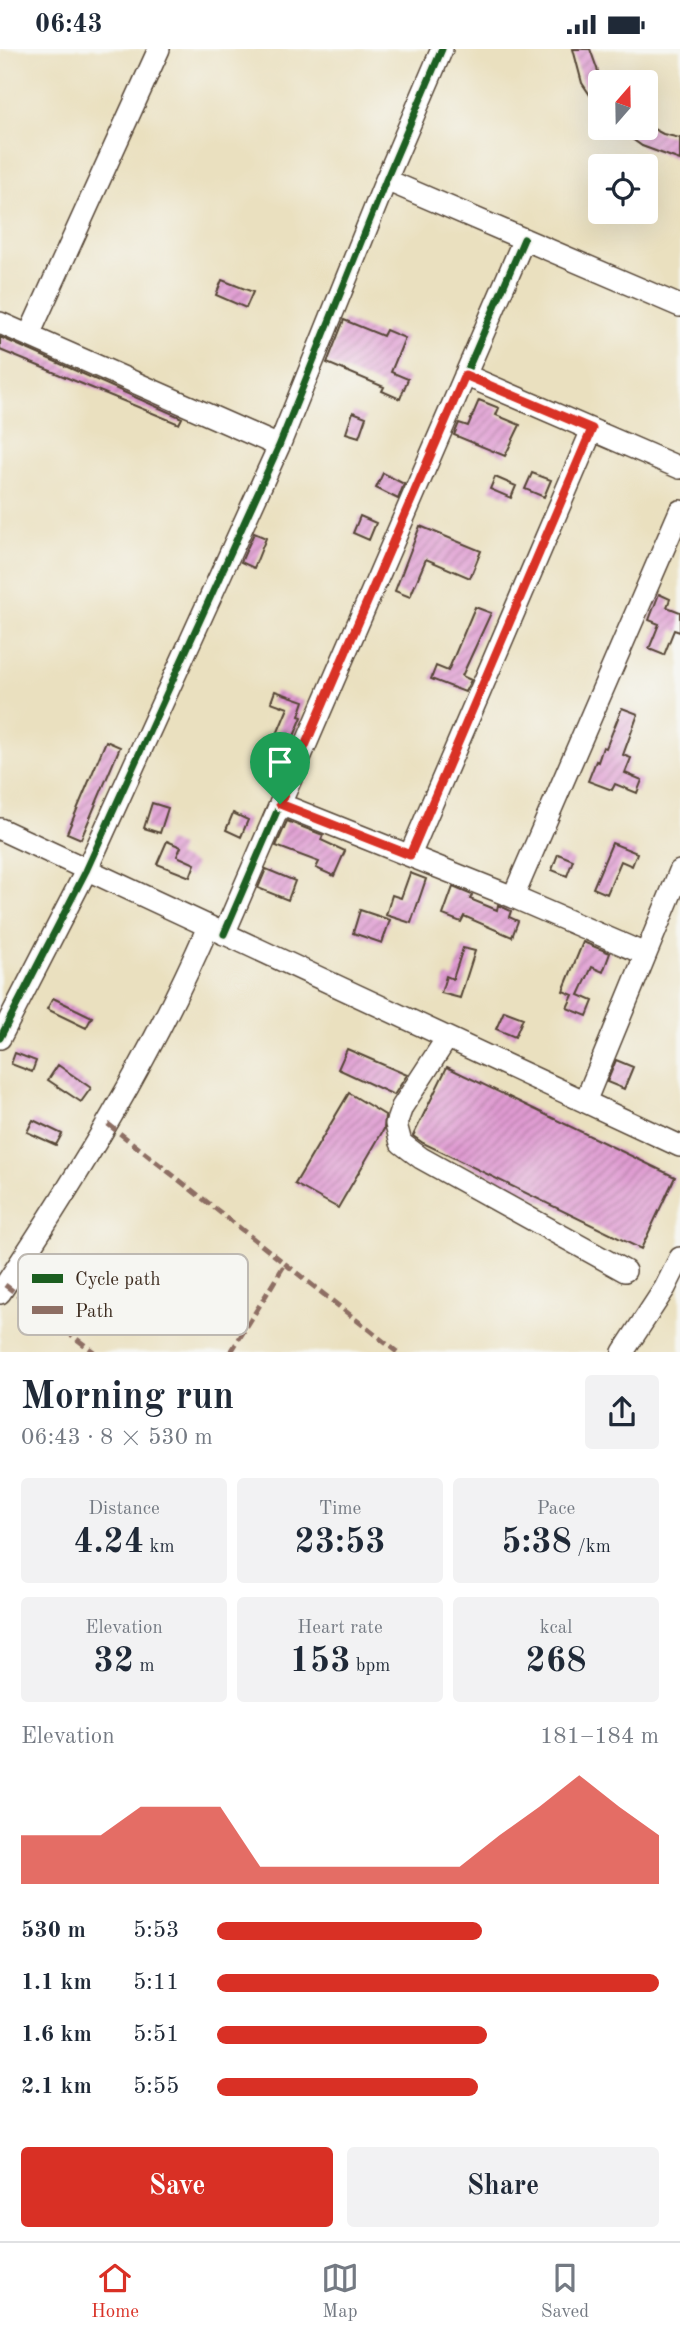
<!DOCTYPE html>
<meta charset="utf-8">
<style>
body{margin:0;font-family:"Old Standard TT",serif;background:#f2f2f3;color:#1f2937;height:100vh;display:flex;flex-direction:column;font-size:26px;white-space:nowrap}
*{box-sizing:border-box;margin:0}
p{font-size:23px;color:#747a83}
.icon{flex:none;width:38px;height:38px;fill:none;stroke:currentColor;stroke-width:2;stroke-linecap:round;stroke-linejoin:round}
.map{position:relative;height:1303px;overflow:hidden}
.details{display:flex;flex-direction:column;background:#fff;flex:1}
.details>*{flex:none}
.needle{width:46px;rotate:20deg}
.buttons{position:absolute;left:588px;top:21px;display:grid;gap:14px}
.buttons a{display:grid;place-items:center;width:70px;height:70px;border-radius:7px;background:#fff;box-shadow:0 7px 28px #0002;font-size:35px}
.pin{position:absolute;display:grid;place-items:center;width:60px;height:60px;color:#fff;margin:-72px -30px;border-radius:50% 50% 50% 0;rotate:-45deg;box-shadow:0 0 7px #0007}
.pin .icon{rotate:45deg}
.round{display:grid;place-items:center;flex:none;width:74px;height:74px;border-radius:7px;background:#f2f2f3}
.overview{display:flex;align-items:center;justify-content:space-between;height:119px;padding:0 21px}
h1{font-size:38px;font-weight:700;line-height:52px}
.figures{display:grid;grid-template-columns:repeat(3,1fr);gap:10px;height:119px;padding:7px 21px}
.figures div{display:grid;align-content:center;border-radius:7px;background:#f2f2f3;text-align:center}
.figures b{font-size:35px;font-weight:700}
.figures small{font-size:19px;font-weight:400}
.figures p{font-size:19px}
.chart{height:196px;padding:14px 21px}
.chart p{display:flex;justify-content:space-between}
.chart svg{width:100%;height:126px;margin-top:7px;fill:#d93025;opacity:.7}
.action{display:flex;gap:14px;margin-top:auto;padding:14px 21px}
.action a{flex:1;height:80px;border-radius:7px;background:#d93025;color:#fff;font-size:28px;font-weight:700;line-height:80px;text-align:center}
.action a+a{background:#f2f2f3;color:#1f2937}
ul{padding:0 21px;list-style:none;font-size:23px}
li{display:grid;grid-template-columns:112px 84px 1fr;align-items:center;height:52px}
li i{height:18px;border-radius:9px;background:#d93025}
.status{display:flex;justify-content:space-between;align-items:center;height:49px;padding:0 35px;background:#fff;direction:ltr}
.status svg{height:19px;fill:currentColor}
.tabs{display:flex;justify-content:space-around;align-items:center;height:98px;border-top:2px solid #e0e1e3;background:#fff;font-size:19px;color:#747a83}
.tabs a{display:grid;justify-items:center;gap:4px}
.tabs .active{color:#d93025}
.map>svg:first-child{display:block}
</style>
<div class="status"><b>06:43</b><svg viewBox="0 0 49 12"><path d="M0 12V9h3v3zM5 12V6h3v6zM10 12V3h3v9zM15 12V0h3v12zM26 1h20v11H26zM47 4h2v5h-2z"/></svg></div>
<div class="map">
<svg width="680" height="1303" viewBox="0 0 680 1303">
<defs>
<pattern id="building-hatch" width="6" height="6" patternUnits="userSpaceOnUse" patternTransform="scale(1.75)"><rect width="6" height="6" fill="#df9ad1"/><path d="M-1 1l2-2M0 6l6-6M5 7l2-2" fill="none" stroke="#b67ea9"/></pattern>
</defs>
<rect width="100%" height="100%" fill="#f6f6f2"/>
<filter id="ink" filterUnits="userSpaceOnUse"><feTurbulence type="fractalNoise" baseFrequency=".0143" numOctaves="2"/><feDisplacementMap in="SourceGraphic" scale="14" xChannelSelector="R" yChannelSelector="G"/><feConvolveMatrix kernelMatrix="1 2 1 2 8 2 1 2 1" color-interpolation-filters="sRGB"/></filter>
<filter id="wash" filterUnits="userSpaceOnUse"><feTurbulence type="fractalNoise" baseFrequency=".00686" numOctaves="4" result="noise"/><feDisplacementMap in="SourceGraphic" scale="28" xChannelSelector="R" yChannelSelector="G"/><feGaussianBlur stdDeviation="1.57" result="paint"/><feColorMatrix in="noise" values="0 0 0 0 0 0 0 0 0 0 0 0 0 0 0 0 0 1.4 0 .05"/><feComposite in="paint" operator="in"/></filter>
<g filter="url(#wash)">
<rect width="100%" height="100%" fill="#eae0bf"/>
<g id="blocks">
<path fill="url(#building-hatch)" d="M 573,0 L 590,0 L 600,28 L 600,61 L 582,34 Z
M 617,79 L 652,79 L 663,85 L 680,89 L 680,111 L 642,97 Z
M 222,231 L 253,243 L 246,259 L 216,246 Z
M 344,271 L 383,287 L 386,281 L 405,289 L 391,323 L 408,330 L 400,350 L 382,342 L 384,338 L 327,314 Z
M 0,288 L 182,369 L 179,375 L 0,301 Z
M 479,351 L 499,359 L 496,366 L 520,376 L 505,407 L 454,386 L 459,374 L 468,377 Z
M 353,363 L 366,368 L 359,388 L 346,384 Z
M 383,424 L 404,435 L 398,450 L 376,439 Z
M 532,424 L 551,431 L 544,448 L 525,440 Z
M 495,428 L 516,437 L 511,449 L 490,440 Z
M 360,467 L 376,474 L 369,491 L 353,484 Z
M 420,477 L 481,502 L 470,529 L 426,510 L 410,548 L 395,542 Z
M 254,484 L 266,489 L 254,519 L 241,513 Z
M 659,545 L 670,550 L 667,558 L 680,563 L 680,583 L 674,581 L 664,606 L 649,600 L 659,575 L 649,571 Z
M 475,558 L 491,564 L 462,627 L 471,631 L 465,643 L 431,630 L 436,617 L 448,622 Z
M 275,642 L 304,652 L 299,667 L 302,668 L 287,704 L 272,697 L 288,659 L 271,653 Z
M 622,659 L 638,665 L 623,706 L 631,709 L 625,724 L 642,731 L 637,744 L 615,735 L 612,741 L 588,732 L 596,712 L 598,713 L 603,698 L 606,699 Z
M 106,692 L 120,698 L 81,790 L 67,784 Z
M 152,754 L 168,759 L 160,784 L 144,779 Z
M 233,764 L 248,771 L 241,788 L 226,781 Z
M 287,772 L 323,786 L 321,791 L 345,802 L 334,827 L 316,819 L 319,813 L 276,797 Z
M 167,792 L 181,798 L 177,807 L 195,815 L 190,828 L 157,815 Z
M 612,794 L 637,804 L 632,817 L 621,812 L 607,845 L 593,839 Z
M 558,805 L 573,811 L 567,827 L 552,821 Z
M 266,820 L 295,832 L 288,851 L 258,839 Z
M 410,824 L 426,830 L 411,874 L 386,866 L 392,846 L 401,849 Z
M 453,838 L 472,846 L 470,850 L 497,861 L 498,856 L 511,862 L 509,868 L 518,872 L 512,888 L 464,867 L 461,873 L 443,866 Z
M 360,861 L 390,871 L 382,894 L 353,884 Z
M 583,893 L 610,904 L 603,923 L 592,918 L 579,946 L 593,952 L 587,967 L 567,959 L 573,946 L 563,942 Z
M 463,899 L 475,902 L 460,949 L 441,944 L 446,927 L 453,930 Z
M 53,949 L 92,968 L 86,979 L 47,960 Z
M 504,962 L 523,969 L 515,988 L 496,980 Z
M 347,1000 L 407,1026 L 394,1046 L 338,1020 Z
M 15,1004 L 36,1012 L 32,1023 L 11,1015 Z
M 616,1011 L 633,1018 L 624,1040 L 607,1033 Z
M 58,1016 L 91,1039 L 81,1053 L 48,1031 Z
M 447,1018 L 675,1128 L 641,1200 L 423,1094 L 413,1087 Z
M 349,1044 L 385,1066 L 384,1080 L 338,1159 L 295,1135 Z
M 33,1071 L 62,1085 L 56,1096 L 27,1083 Z"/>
</g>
</g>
<g filter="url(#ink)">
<use href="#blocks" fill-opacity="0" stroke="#554536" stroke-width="2"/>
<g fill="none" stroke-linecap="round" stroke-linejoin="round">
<g stroke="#554536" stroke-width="24">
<path id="minor" d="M 386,131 L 680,257
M 0,274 L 279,397
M 29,286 L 159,0
M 465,326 L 680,419
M 280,755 L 513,848 L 645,905
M 0,780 L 680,1097
M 410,806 L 592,381
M 513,848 L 680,462
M 224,885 L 524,190
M 0,989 L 86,822 L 279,397 L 386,131 L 442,0
M 447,989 L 402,1058 L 396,1075 L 401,1094 L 421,1109 L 625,1222
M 585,1053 L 680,822
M 0,1244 C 78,1127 152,1007 208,878
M 623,1303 L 665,1239 L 680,1209"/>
</g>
<use href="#minor" stroke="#fff" stroke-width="21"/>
<path stroke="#8d6e63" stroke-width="5" stroke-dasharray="10 5" stroke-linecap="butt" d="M 108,1075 L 397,1303
M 5,1236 L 94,1303
M 231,1303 L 285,1215"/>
<g stroke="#f6f6f2" stroke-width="11">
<path id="cycleway" d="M 224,885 L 524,190
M 0,989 L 86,822 L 279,397 L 386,131 L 442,0"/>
</g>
<use href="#cycleway" stroke="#1b5e20" stroke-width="7"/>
</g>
</g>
<g fill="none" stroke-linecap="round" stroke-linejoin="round" filter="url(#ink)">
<g stroke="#fff" stroke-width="14">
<path id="route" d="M 465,326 L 592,380 L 410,806 L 280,755 Z"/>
</g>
<use href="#route" stroke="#d93025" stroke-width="9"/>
</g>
<rect x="18" y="1205" width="230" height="81" rx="10" fill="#f6f6f2" stroke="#beb9b2" stroke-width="2"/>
<rect x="32" y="1225" width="31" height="9" fill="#1b5e20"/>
<rect x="32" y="1257" width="31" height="8" fill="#8d6e63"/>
<g font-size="19" fill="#3b2a1e">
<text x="75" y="1236">Cycle path</text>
<text x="75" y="1268">Path</text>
</g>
</svg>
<div class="buttons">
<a><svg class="needle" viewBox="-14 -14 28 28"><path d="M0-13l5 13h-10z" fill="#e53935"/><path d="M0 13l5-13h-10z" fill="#747a83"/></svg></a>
<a><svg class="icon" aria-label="locate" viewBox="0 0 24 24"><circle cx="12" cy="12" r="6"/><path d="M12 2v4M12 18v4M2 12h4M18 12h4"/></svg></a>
</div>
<div class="pin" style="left:280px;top:755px;background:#1e9e55"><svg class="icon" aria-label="arrive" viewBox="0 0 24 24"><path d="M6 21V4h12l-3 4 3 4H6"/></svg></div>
</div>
<section class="details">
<div class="overview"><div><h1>Morning run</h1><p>06:43 · 8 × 530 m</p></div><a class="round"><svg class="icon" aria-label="share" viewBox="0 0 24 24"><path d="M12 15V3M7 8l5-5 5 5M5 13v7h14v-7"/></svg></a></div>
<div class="figures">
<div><p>Distance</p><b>4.24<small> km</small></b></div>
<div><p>Time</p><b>23:53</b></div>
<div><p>Pace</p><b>5:38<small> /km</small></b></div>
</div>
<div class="figures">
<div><p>Elevation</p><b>32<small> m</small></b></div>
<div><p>Heart rate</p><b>153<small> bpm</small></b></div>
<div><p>kcal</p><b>268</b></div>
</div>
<div class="chart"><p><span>Elevation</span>181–184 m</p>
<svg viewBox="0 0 160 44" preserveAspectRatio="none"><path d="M0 44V27L10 27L20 27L30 17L40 17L50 17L60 38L70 38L80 38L90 38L100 38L110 38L120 27L130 17L140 6L150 17L160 27V44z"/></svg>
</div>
<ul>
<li><b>530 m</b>5:53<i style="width:60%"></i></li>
<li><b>1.1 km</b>5:11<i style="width:100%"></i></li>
<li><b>1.6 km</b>5:51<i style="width:61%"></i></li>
<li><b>2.1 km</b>5:55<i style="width:59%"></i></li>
</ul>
<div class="action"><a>Save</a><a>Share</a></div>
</section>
<nav class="tabs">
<a class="active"><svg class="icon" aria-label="home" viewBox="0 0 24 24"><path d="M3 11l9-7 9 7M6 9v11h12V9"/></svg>Home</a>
<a><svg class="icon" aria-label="map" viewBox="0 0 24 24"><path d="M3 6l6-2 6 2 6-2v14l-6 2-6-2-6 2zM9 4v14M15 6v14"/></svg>Map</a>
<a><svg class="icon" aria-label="saved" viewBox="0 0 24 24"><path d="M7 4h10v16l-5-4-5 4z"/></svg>Saved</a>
</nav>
